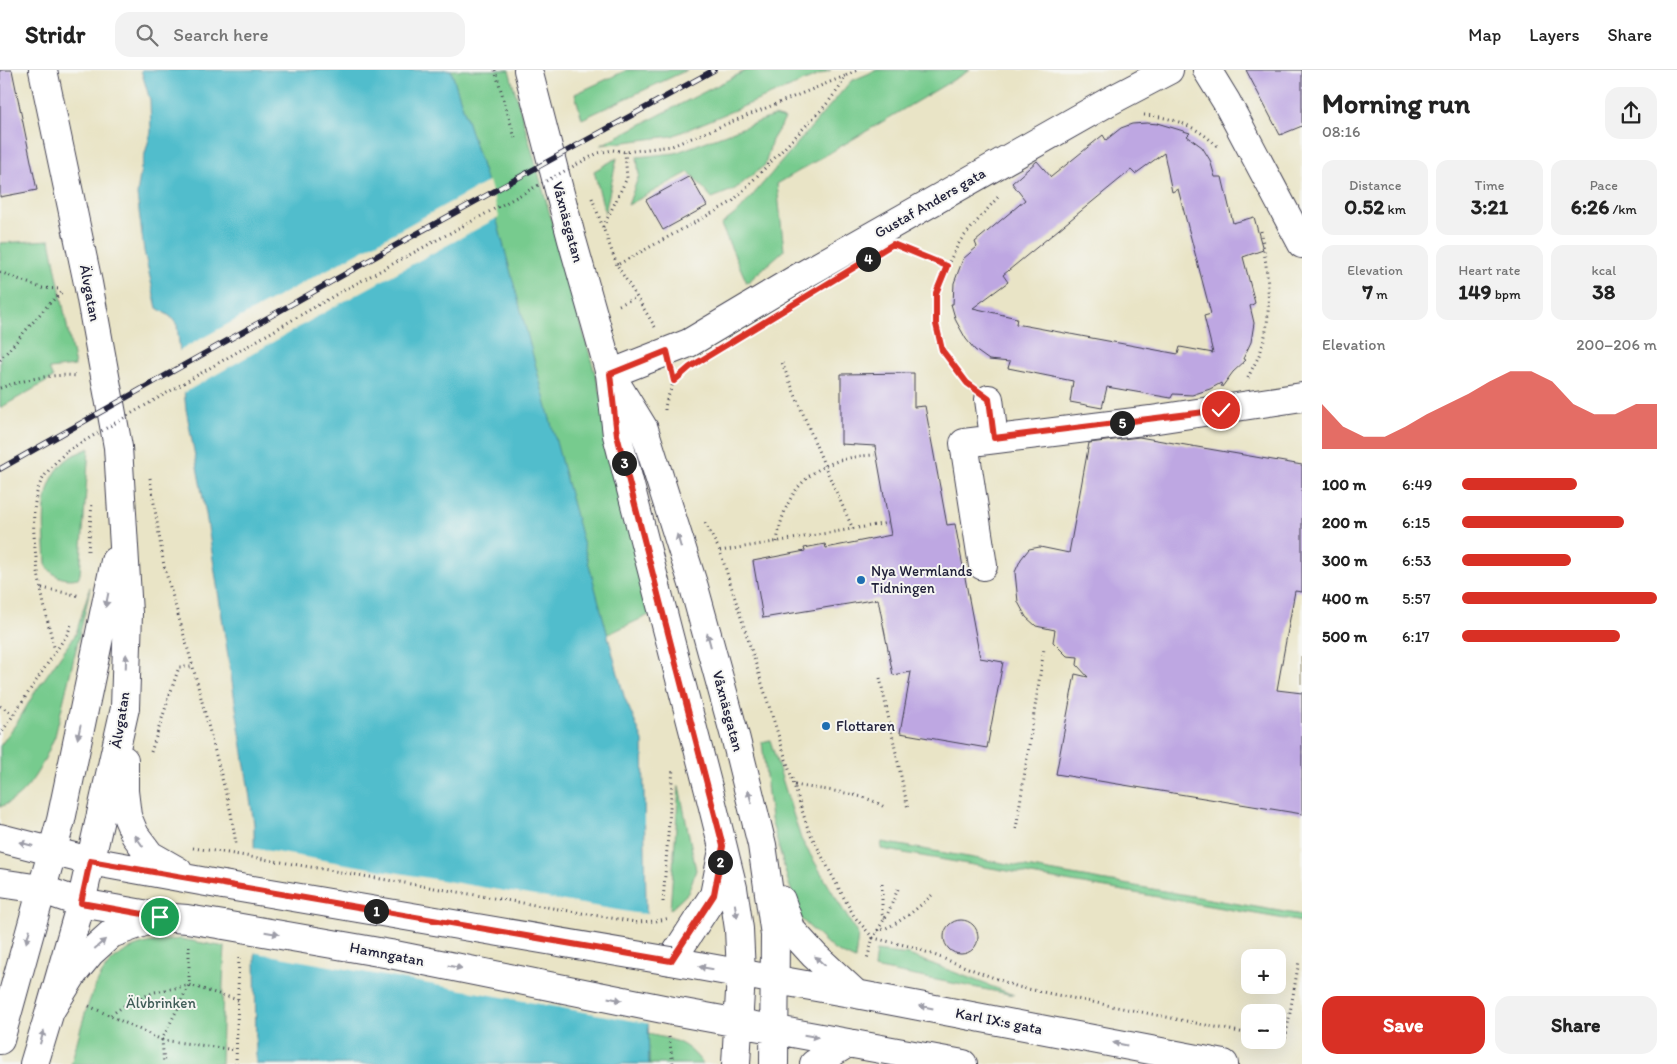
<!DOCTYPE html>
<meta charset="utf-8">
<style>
body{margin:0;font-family:Itim,sans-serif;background:#f2f2f2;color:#222;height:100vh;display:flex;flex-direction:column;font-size:19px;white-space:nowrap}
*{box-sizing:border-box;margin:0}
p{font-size:16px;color:#767676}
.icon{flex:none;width:28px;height:28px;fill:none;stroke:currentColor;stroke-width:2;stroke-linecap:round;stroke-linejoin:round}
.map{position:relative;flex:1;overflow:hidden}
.drawer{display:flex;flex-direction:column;background:#fff;width:375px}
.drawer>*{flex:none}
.buttons{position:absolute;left:1241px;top:879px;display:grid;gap:10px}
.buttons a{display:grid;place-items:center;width:45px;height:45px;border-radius:10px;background:#fff;box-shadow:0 5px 20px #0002;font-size:25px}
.pin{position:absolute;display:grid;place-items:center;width:42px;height:42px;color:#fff;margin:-21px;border:2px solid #fff;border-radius:50%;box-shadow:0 1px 5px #0007}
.km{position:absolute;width:25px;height:25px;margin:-12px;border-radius:50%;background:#222;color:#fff;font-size:14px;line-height:25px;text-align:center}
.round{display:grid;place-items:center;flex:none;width:52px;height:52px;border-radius:15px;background:#f2f2f2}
.summary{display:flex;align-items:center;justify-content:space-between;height:85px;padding:0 20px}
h1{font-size:28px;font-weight:700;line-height:38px}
.figures{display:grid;grid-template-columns:repeat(3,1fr);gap:8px;height:85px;padding:5px 20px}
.figures div{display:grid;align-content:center;border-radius:12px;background:#f2f2f2;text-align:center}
.figures b{font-size:21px;font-weight:700}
.figures small{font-size:14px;font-weight:400}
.figures p{font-size:14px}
.chart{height:140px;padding:10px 20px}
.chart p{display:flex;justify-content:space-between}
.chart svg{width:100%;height:90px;margin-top:5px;fill:#d93025;opacity:.7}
.primary-button{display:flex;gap:10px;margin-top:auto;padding:10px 20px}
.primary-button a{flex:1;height:58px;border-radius:15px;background:#d93025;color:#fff;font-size:20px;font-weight:700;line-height:58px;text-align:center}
.primary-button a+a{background:#f2f2f2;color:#222}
ul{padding:0 20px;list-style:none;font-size:16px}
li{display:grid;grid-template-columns:80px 60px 1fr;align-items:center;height:38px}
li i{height:12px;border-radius:6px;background:#d93025}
header{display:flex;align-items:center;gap:30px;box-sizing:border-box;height:70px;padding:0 25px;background:#fff;border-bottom:1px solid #e0e0e0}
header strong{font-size:24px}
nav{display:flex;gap:28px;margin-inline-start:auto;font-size:18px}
.search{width:350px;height:45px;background:#f2f2f2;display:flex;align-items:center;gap:12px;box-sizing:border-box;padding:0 18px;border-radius:15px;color:#767676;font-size:19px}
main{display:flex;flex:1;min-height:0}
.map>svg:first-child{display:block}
</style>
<header>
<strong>Stridr</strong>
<div class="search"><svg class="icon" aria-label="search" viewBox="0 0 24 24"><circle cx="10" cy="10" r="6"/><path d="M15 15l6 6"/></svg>Search here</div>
<nav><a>Map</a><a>Layers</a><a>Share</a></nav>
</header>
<main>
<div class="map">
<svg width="1302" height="994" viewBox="0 0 1302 994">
<rect width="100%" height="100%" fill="#f6f6f2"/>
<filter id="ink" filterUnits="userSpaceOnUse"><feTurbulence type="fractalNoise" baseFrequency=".02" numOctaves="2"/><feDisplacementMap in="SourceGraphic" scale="10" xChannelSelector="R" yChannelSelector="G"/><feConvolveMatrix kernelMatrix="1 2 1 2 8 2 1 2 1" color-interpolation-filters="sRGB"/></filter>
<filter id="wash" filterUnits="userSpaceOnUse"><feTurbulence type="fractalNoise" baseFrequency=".0096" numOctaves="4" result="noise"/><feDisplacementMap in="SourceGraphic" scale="20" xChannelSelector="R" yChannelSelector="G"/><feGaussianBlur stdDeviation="1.12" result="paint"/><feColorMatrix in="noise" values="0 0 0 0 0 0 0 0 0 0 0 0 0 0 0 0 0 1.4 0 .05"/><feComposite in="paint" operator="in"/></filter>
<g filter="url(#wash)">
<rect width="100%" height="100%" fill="#e9e4c6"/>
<path fill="#77cb8e" stroke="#4c7664" d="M 443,0 L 509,0 L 662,539 L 602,567 Z
M 627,0 L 687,0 L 582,49 L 575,24 Z
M 747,0 L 831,0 L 672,66 L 601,75 Z
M 877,0 L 970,0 L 777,114 L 784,180 L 747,213 L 721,155 L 740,140 L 851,11 Z
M 774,46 L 785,49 L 772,70 L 765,95 L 735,119 L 712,128 L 689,102 L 628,135 L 639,105 L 637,87 L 675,83 Z
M 617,88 L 605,143 L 594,101 Z
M 50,170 L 75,296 L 49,299 L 53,308 L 0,338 L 0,173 Z
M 89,378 L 80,504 L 78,508 C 65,511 52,507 46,494 C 45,459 36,409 72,386 C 77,383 84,381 89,378 Z
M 90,517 L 86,538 L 55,666 C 44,692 29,726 0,737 L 0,676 L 18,651 L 35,622 L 76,564 Z
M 770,670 L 801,769 L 858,865 L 855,890 L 834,880 L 801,849 L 788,811 L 771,749 L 762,672 Z
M 679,716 L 696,800 L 688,823 L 670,840 Z
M 882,772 L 1302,845 L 1302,852 L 881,779 Z
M 181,869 L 225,877 L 223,912 L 221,994 L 71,994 C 79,966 88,923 105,899 C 110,891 123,882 132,878 C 147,871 164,871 181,869 Z
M 876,881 L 909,885 L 1014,925 L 874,898 Z
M 648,964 C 675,970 686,971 703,994 L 649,994 Z"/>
<path fill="#51bdcc" stroke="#3a7084" d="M 141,0 L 451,0 L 485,106 L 624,626 L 643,671 L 649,994 L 256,994 L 254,754 L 206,444 L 186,339 L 177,255 L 171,247 L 157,238 L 144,181 L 137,125 L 141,98 L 151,62 L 150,30 Z"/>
<path fill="#e9e4c6" d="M 489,111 L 499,147 L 341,233 L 182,324 L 177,282 Z
M 252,778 L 635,843 L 649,844 L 651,954 L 252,882 Z"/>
<g id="blocks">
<path fill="#bea7e2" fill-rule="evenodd" d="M 0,0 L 12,0 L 37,120 L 0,127 Z
M 1246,0 L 1302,0 L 1302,56 L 1280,65 Z
M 1147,53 L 1158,54 L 1157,53 L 1190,63 L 1187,66 L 1202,77 L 1210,90 L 1215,107 L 1222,107 L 1233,153 L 1254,147 L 1263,180 L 1243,187 L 1255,233 L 1250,236 L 1254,253 L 1251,272 L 1243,289 L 1246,290 L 1233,302 L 1222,317 L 1221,313 L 1210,319 L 1192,325 L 1173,324 L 1171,328 L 1107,317 L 1102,338 L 1070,332 L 1073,311 L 1008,298 L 1010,292 L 989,290 L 975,280 L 966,269 L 956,251 L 951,234 L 953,234 L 954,213 L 963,189 L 977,177 L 975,172 L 1025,130 L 1012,113 L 1037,91 L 1051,107 L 1103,65 L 1106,70 L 1121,58 L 1132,54 ZM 1164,83 L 1172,122 L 1178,119 L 1211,244 L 1204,246 L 1213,283 L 1180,277 L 1178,284 L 1016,254 L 1017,248 L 973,238 L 1008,212 L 1003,205 L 1131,100 L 1135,104 Z
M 690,106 L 707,136 L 663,160 L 646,130 Z
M 914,303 L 914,337 L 925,336 L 947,455 L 955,454 L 980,588 L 1003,592 L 987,678 L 900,663 L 911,602 L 893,605 L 878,529 L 763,548 L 753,491 L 805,481 L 804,478 L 825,474 L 826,478 L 891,465 L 875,376 L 841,374 L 841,304 Z
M 1139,367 L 1302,395 L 1302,522 L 1295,521 L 1277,620 L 1302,623 L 1302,744 L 1056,704 L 1075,604 L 1088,607 L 1077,595 L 1078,587 L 1067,586 L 1053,572 L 1055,560 L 1036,556 L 1026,547 L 1018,532 L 1015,502 L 1021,489 L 1029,479 L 1040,477 L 1069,483 L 1089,373 Z
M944 867a17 17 0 1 1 34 0a17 17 0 1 1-34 0Z"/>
</g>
</g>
<g filter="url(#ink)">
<use href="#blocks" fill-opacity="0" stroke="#403f50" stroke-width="1"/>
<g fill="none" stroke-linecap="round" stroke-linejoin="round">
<path stroke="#c1bdaa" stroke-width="28" stroke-dasharray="28 14" stroke-linecap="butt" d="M 1300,600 L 1302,600"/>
<g stroke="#403f50" stroke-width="30">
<path id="minor" d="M 43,0 L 88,213 L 118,377 L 128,543 L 125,638 L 81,833 L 50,941
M 528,0 L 572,170 L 610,304 L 617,365 L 709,721 L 733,818 L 739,859 L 741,904 L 736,994
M 1207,0 L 1226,31 L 1302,174
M 610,304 L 689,273 L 798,208 L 1108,32 L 1169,0
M 614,310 L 644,359 L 694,517 L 736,670 L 762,775 L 775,865 L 774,994
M 989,329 L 994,368
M 983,496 L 964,373 L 1151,350 L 1302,327
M 124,690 L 124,721 L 127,746 L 135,765 L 150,785 L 178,801
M 0,768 L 90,791 L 223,815
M 722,785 L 714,825 L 671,891 L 856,924 L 1224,994
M 0,813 L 41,819 L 81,833 L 160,847 L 187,849 L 224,855
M 781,830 L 792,861 L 814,885 L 856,924
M 673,941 L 963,994
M 0,970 L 61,750 L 115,491
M 34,994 L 50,941 L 73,904 L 91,882 L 111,864 L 158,847
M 814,994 L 848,973"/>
</g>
<path stroke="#403f50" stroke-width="3" stroke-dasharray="1 4" stroke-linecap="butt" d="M 495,0 L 515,68
M 1144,45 C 1172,47 1197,56 1217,76
M 613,80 L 625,82 L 672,76 L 845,6
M 592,128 L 617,195
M 603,157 L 627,108 L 625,82
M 905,179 L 947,196 L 936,223 L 936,254 L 942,280 L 967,313
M 947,196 L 960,171 L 998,127
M 0,202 L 41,218 L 60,219
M 619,235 L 637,227
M 655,257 L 617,195 L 732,132 L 825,36 L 840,17 L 845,6 L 858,0
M 0,290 L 48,235 L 62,222
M 782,293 L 825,397 L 853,459
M 1248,308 C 1252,298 1258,289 1261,280 C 1274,243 1267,198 1261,161
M 0,318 C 24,310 52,303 78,306
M 665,340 C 665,328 674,318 673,308
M 150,408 L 164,496 L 193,597 L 231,743 L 236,774
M 705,453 L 720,481 L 808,759 L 837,815 L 854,846 L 873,868 L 867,889
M 777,472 C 785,415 817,387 875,385
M 88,481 L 92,433
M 720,481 L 888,453
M 42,518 L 81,526
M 55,581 C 45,541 21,446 42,410 C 49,398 58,390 67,381
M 880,608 L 908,739
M 0,636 L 14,644
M 0,665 L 68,563 L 71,555
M 151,682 L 179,597 L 193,597
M 795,715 C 820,720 863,722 884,737
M 1016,759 L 1044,579
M 193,778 L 222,782
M 882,814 L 882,844 L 884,849
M 898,819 L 888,843 L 873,868 L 913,877 L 1018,917 L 1250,964
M 663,832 L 673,698
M 877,861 C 897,856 917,839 932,825
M 189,876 L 189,915 L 162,970 L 236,980
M 89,936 L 162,970 L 164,994
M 111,945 L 128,933 L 155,922 L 189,915 L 238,930
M 669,967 L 673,994
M 1278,969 L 1285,971 L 1299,891
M 236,994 L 239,886"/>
<use href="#minor" stroke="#fff" stroke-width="28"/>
<g stroke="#22223b" stroke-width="5.5">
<path id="rail" d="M 0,399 L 398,174 L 714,0"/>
</g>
<use href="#rail" stroke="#f6f6f2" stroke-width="4" stroke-dasharray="11" stroke-linecap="butt"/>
<g stroke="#403f50" stroke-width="30" stroke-linecap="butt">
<path id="minor-bridge" d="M 223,815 L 671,891
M 224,855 L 390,884 L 673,941"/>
</g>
<path stroke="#403f50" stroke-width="3" stroke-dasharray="1 4" stroke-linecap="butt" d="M 67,381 L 337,224 L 598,83 L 613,80
M 222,782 L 635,852 L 656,851 L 670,848"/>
<use href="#minor-bridge" stroke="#fff" stroke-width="28"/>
</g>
<defs><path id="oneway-solid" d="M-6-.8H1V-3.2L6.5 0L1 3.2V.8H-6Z" transform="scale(1.25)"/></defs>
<g fill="#9c9ca7">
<use href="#oneway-solid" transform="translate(679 471) rotate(-107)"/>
<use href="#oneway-solid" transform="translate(107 530) rotate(101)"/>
<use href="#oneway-solid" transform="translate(709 570) rotate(-105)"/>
<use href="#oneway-solid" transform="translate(126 591) rotate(-88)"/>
<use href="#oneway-solid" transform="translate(79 662) rotate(102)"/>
<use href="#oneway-solid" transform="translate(750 727) rotate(-104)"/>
<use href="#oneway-solid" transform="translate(139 771) rotate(-125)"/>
<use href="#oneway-solid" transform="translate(26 774) rotate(-165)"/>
<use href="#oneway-solid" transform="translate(736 841) rotate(81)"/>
<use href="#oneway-solid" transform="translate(272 863) rotate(10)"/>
<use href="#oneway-solid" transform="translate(28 866) rotate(105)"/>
<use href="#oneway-solid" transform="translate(100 874) rotate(-41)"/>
<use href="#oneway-solid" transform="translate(820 891) rotate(-137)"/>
<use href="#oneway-solid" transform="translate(455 897) rotate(11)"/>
<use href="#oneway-solid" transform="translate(706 898) rotate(-170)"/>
<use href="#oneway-solid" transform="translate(615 929) rotate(11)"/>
<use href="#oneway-solid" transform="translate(926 937) rotate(-169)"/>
<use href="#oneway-solid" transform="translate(811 966) rotate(10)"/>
<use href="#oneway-solid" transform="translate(42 967) rotate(-74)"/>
<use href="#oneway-solid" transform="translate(1120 974) rotate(-169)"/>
</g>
</g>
<g fill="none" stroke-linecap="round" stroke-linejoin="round" filter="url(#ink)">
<g stroke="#fff" stroke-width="10">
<path id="route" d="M 160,847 L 81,833 L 90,791 L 671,891 L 714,825 L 723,776 L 617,365 L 610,304 L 667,281 L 674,311 L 690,297 L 893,174 L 947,196 L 936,223 L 936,254 L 942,280 L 967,313 L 989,329 L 994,368 L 1221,340"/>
</g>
<use href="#route" stroke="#d93025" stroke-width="6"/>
</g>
<g fill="#1f6fb2" stroke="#f6f6f2" stroke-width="2">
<circle cx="861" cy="510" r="5"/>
<circle cx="826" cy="656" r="5"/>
</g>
<g text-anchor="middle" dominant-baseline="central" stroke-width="4" stroke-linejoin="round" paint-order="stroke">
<g font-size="15" fill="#22223b" stroke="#f6f6f2">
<text transform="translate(930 133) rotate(-30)">Gustaf Anders gata</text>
<text transform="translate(568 152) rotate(75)">Våxnäsgatan</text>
<text transform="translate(90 223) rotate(79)">Älvgatan</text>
<text transform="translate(728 641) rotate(75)">Våxnäsgatan</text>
<text transform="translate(120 650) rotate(-81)">Älvgatan</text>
<text transform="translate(387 884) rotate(11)">Hamngatan</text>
<text transform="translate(999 951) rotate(11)">Karl IX:s gata</text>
</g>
<g font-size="15" fill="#22223b" stroke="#f6f6f2" text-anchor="start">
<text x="871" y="501">Nya Wermlands<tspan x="871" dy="17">Tidningen</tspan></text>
<text x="836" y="656">Flottaren</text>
</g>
<g font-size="15" fill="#405d58" stroke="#f6f6f2">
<text x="161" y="933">Älvbrinken</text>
</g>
</g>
</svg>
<div class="buttons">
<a>+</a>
<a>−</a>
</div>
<div class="pin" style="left:160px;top:847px;background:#1e9e55"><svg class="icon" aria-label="arrive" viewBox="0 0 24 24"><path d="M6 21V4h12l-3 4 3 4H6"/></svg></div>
<div class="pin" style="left:1221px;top:340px;background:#d93025"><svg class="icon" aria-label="check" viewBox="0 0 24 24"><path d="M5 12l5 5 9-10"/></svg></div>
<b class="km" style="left:376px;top:841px">1</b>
<b class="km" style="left:720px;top:792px">2</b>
<b class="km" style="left:624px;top:393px">3</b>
<b class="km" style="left:868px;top:189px">4</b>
<b class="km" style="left:1122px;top:353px">5</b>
</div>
<section class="drawer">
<div class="summary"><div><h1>Morning run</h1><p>08:16</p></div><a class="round"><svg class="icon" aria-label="share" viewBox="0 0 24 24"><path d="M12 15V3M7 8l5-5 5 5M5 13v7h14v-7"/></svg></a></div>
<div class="figures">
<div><p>Distance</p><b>0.52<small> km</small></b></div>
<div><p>Time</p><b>3:21</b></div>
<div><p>Pace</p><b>6:26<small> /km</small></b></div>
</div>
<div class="figures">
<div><p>Elevation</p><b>7<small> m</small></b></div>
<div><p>Heart rate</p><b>149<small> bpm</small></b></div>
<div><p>kcal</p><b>38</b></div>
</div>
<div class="chart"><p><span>Elevation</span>200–206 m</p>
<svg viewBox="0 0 160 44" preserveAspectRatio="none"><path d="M0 44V22L10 33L20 38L30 38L40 33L50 27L60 22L70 17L80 11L90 6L100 6L110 11L120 22L130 27L140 27L150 22L160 22V44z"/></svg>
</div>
<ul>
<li><b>100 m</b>6:49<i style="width:59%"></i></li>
<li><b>200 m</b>6:15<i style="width:83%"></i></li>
<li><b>300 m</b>6:53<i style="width:56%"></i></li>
<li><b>400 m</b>5:57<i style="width:100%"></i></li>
<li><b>500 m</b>6:17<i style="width:81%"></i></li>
</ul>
<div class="primary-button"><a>Save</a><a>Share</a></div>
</section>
</main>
